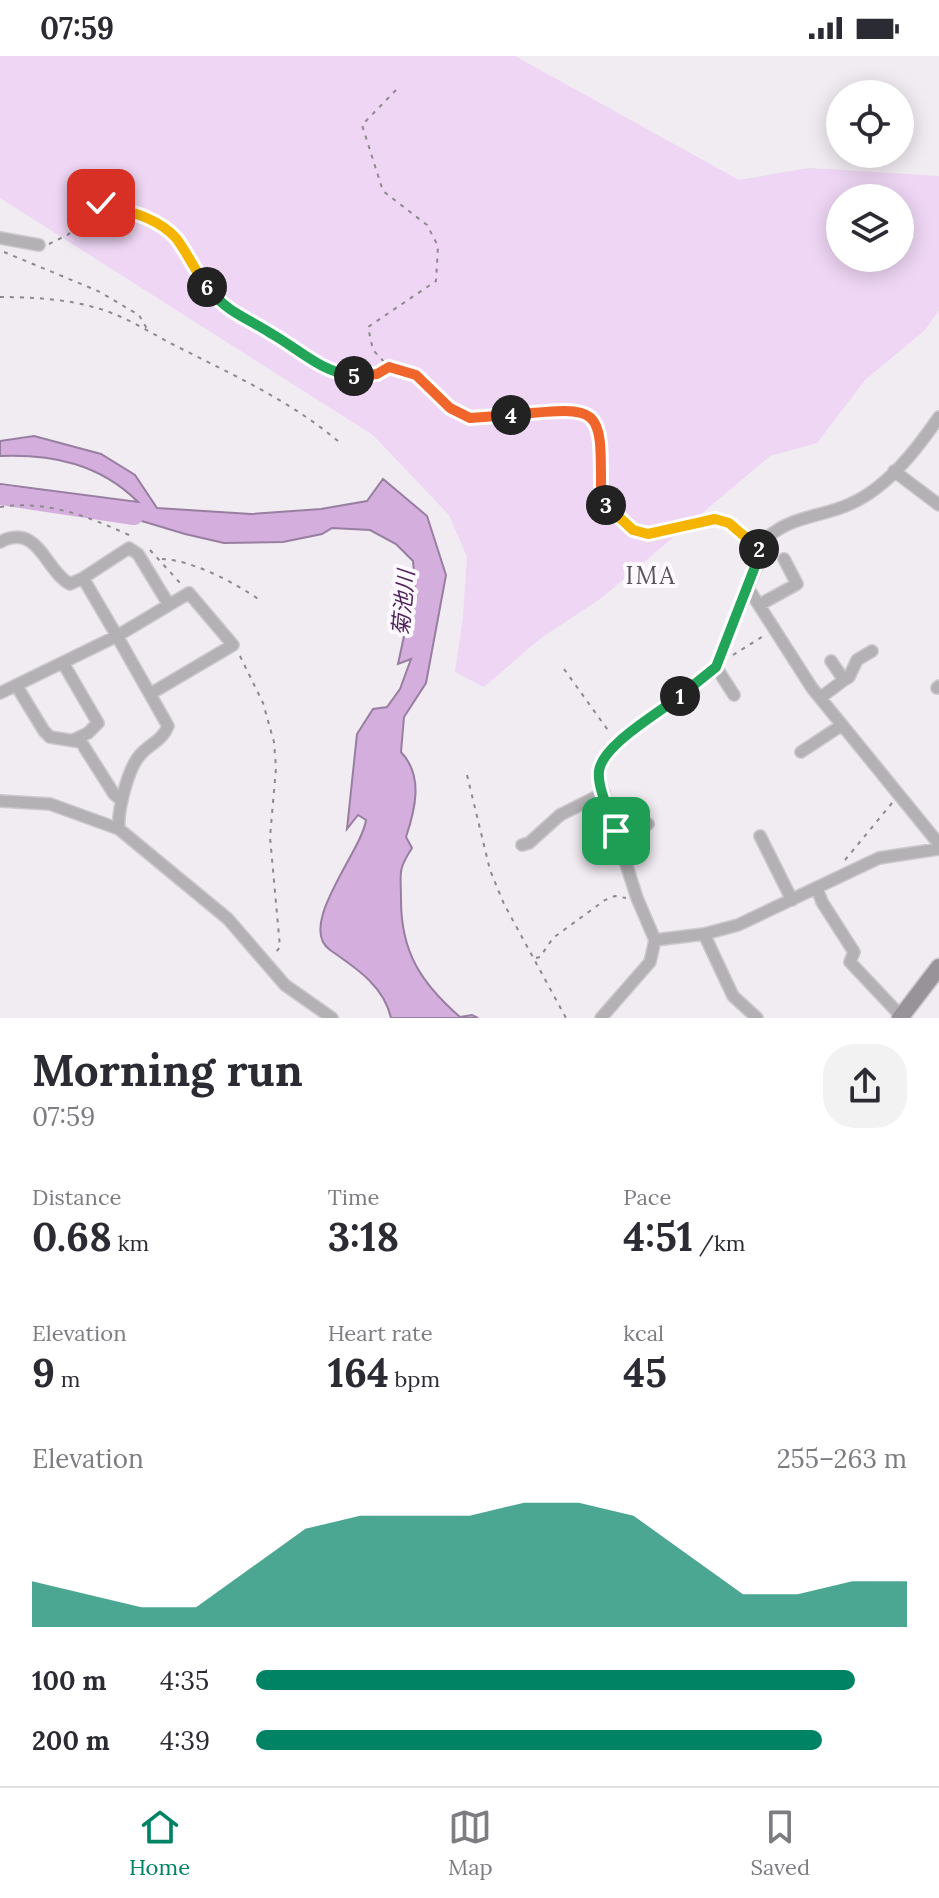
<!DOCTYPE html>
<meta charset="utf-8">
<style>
body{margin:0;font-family:Lora,"Noto Sans JP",serif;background:#f2f2f3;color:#2b2b33;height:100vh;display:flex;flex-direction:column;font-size:30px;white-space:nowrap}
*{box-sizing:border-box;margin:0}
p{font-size:26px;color:#7c7c81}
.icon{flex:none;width:44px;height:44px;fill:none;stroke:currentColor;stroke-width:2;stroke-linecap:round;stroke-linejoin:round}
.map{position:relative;height:962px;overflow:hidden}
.panel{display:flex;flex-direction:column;background:#fff;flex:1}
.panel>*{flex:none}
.controls{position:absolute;left:826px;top:24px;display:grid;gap:16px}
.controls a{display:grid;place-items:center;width:88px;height:88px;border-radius:50%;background:#fff;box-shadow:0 4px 20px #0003;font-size:40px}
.pin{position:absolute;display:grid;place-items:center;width:68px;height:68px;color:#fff;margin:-34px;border-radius:16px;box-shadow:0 4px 12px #0006}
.km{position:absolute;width:40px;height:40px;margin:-20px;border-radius:50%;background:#222;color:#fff;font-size:22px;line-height:40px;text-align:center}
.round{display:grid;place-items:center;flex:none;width:84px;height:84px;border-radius:32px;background:#f2f2f3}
.summary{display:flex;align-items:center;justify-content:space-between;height:136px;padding:0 32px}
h1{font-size:44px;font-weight:800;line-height:60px}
.metrics{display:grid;grid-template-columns:repeat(3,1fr);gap:12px;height:136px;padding:8px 32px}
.metrics div{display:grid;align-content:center}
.metrics b{font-size:40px;font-weight:800}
.metrics small{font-size:22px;font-weight:400}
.metrics p{font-size:22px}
.chart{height:224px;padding:16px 32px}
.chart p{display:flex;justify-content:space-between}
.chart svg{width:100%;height:144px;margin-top:8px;fill:#008365;opacity:.7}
ul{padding:0 32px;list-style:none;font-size:26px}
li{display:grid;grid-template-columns:128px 96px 1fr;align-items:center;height:60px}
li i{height:20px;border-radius:10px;background:#008365}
.status{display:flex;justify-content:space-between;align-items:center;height:56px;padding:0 40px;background:#fff;direction:ltr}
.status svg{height:22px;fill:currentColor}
.tab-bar{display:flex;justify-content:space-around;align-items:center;height:112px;border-top:2px solid #e1e1e2;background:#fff;font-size:22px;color:#7c7c81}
.tab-bar a{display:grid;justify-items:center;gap:4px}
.tab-bar .active{color:#008365}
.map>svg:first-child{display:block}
</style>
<div class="status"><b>07:59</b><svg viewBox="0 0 49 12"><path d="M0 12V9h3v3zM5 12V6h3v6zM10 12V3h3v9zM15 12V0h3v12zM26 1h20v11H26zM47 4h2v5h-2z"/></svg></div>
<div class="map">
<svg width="939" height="962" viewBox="0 0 939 962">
<rect width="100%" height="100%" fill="#f1ebf2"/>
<path fill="#eed6f4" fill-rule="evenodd" d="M 0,0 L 515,0 L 739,124 L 809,112 L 939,120 L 939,254 L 925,274 L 865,324 L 817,387 L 770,400 L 600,543 L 541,582 L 484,631 L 455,616 L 463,561 L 467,501 L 449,459 L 373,379 L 0,142 ZM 840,142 L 900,142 L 900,202 L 840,202 Z"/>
<path fill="#d4afde" stroke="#987ea0" stroke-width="2" d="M 34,380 L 101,398 L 135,419 L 157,452 L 251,458 L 321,453 L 367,445 L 383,423 L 427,460 L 446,519 L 426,627 L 404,661 L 401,696 C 424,720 415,754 406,781 L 412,792 C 397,815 401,817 401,844 C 401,896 421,927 460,961 L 472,959 L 478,962 L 391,962 C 384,930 356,912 330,894 C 296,870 362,795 366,764 L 358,759 L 347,773 L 357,678 L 373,653 L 387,651 L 400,633 L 411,603 L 398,608 L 409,557 L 416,541 L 413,505 L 396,488 L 370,474 L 332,472 L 322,478 L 283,486 L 224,487 L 185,478 L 55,439 L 0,440 L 0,428 L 138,446 C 100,408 53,398 0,400 L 0,385 Z"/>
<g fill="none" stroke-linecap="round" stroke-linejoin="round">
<path stroke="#d4afde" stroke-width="20" d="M 0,439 L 134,459"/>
<g stroke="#cdc7ce" stroke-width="14">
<path id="street" d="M 0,182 L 39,189
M 894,415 L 939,449
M 0,486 C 39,466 45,515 70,528 L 83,522 L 117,580 L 189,537 L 233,589 L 150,638
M 83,522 L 129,492 L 138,498 L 169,549
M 748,532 L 812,632 L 939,788
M 759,549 L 797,528 L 784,503
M 63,607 L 98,667 L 88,677 L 73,684
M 716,611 L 734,639
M 844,624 L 849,621 L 857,604 L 872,595
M 16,629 L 44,675 L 50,681 L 81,686 L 114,738 L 122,745
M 937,632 L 939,630
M 0,637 L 117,580 L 168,670 C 162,685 151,687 141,698 C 128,711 117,756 119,773
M 820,642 L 844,624 L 831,605
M 801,696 L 842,669
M 0,745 L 50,748 L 119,773 L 228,863 L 285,929 L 332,962
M 618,780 L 648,768
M 760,780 L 792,844
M 522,789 L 529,787 L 560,759 L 604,737
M 817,832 L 822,846 L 854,896 L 850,906 L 901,960
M 704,878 L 733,940 L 757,962
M 655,884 L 704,878 L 738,869 L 879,802 L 939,793
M 601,962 L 650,906 L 655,884 L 637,842 L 600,726 C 598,712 603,704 610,693 L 716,611 L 769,480 C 795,459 822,461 850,448 C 887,432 917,393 939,361"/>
</g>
<g stroke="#cdc7ce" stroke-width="19">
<path id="secondary" d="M 900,962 L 939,911"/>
</g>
<path stroke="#8d898e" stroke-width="2" stroke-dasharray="4 6" stroke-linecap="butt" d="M 396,34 L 362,69 L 383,135 L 427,169 L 438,190 L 436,225 L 368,271 L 373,294 L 389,311 L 416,319 L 450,352 L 470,362 L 567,354 L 585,356 L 597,367 L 601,383 L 601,443 L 633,474 L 648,478 L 715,463 L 729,467 L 754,490
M 49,188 L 69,178 L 81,156 L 90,150 L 101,147 L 154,164 L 176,182 L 192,211 L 218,245 L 231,256 L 271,277 L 321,311 L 363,321 L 377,318 L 388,312
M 4,196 L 98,235 L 139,259 L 147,273
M 0,241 C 31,241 67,243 97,252 C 125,260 149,276 174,289 C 231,318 289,344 338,385
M 0,451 C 47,444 87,460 129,479
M 150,494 L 181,528
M 162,503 C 192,504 236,527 261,545
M 733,599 L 765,579
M 240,600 L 263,647 L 274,686 L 276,712 L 270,781 L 280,891 L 273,900
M 564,613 L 610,677
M 467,719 L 490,814 L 504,848 L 566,962
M 845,804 L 892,747
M 536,902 L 540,901 L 553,882 L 605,844 L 615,840 L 626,842"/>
<use href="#street" stroke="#b3b1b4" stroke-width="11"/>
<use href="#secondary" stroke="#979398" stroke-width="16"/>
</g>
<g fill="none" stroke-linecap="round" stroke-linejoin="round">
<g stroke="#fff" stroke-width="16">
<path id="split-1" d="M 616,775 C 611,758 597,733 599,715 C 602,689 659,657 680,640"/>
</g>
<g stroke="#fff" stroke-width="16">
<path id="split-2" d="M 680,640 L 716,611 L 761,495 L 759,493"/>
</g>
<g stroke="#fff" stroke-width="16">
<path id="split-3" d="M 606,449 L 633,474 L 648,478 L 715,463 L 729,467 L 759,493"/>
</g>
<g stroke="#fff" stroke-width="16">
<path id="split-4" d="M 511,359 C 605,350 601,349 601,443 L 606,449"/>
</g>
<g stroke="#fff" stroke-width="16">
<path id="split-5" d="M 354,320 L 377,318 L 389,311 L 416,319 L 450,352 L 470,362 L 511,359"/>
</g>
<g stroke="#fff" stroke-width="16">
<path id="split-6" d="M 207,231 C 229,258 244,260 272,278 C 300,294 321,316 354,320"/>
</g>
<g stroke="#fff" stroke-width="16">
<path id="split-7" d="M 101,147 C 127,155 157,161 176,182 C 186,195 196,216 207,231"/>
</g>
<use href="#split-1" stroke="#22a559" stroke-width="10"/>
<use href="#split-2" stroke="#22a559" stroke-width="10"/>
<use href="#split-3" stroke="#f5b400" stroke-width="10"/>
<use href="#split-4" stroke="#f0652b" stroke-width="10"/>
<use href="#split-5" stroke="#f0652b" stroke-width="10"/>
<use href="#split-6" stroke="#22a559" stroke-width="10"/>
<use href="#split-7" stroke="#f5b400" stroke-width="10"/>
</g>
<g text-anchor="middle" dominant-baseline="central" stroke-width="8" stroke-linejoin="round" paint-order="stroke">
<g font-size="22" font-style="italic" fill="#51245c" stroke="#fdf9fe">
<text transform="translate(403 547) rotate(-85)">菊池川</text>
</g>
<g font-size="24" letter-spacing="2" fill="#59555b" stroke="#fdf9fe">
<text x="651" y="519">IMA</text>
</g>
</g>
</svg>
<div class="controls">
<a><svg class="icon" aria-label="locate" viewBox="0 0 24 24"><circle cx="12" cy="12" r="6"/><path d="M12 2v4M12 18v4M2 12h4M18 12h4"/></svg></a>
<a><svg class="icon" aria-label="layers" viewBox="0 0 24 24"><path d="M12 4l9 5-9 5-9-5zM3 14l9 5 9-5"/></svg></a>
</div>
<div class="pin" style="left:616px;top:775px;background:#1e9e55"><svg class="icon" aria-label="arrive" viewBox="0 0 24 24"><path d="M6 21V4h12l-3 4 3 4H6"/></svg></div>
<div class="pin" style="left:101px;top:147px;background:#d93025"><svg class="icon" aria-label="check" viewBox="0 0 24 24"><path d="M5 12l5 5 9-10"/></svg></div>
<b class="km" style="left:680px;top:640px">1</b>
<b class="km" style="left:759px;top:493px">2</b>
<b class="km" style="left:606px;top:449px">3</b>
<b class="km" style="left:511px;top:359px">4</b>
<b class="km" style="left:354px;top:320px">5</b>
<b class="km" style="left:207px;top:231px">6</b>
</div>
<section class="panel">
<div class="summary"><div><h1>Morning run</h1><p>07:59</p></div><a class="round"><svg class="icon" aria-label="share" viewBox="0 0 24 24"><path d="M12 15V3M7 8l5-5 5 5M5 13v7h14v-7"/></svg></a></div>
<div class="metrics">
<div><p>Distance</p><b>0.68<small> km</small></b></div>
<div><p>Time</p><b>3:18</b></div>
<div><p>Pace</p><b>4:51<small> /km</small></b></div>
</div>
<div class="metrics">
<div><p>Elevation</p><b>9<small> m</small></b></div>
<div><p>Heart rate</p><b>164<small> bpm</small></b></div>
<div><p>kcal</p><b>45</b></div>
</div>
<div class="chart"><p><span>Elevation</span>255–263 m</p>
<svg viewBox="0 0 160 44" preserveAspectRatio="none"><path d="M0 44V30L10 34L20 38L30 38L40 26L50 14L60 10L70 10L80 10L90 6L100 6L110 10L120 22L130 34L140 34L150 30L160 30V44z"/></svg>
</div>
<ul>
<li><b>100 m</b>4:35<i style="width:92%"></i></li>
<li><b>200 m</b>4:39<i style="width:87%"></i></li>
</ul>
</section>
<nav class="tab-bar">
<a class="active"><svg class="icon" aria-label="home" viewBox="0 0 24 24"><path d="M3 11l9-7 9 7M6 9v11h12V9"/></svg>Home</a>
<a><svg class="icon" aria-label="map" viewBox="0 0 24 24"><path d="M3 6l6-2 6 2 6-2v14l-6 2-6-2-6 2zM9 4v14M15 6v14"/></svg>Map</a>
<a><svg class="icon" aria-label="saved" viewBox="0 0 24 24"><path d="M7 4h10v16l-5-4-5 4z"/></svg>Saved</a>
</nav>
